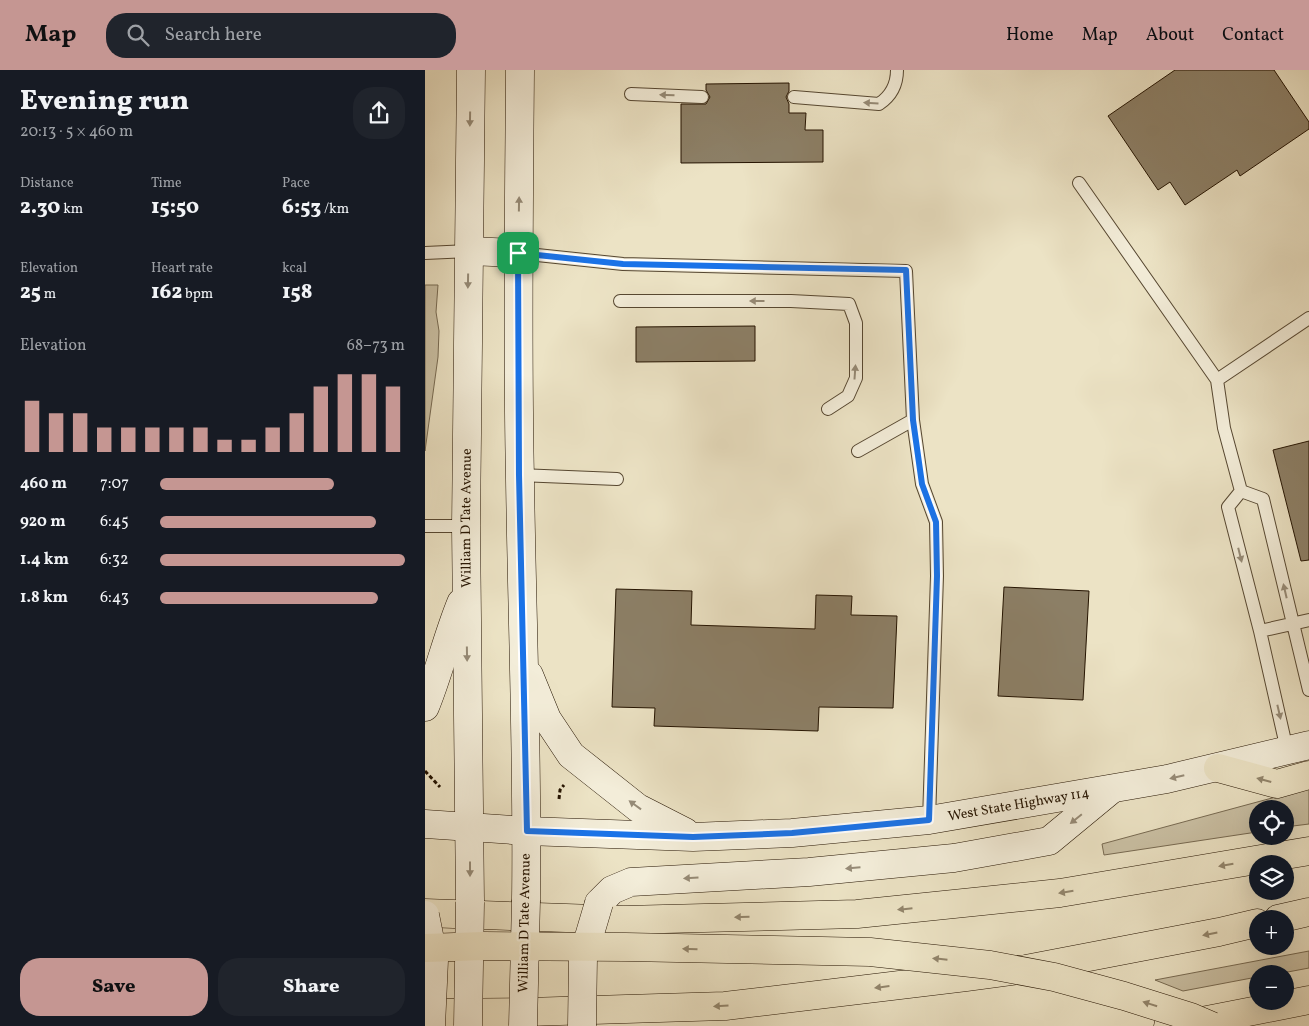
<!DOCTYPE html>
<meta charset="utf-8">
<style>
body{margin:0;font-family:Vollkorn,serif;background:#20242c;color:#f1f3f6;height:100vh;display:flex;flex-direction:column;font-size:19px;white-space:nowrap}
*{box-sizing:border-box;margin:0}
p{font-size:16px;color:#9ea1a6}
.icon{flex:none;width:28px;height:28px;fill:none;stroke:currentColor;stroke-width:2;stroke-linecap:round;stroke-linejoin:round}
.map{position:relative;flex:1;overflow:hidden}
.side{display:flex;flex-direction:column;background:#171b24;width:425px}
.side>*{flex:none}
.controls{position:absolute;left:824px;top:730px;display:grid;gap:10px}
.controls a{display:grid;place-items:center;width:45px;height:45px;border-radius:50%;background:#171b24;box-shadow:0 5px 20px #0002;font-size:25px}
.pin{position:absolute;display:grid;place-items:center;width:42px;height:42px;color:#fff;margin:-21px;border-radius:10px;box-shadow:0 2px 8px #0006}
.round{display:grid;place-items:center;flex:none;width:52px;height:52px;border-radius:20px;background:#20242c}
.overview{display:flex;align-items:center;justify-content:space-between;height:85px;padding:0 20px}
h1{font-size:28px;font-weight:800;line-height:38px}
.metrics{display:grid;grid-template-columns:repeat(3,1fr);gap:8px;height:85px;padding:5px 20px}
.metrics div{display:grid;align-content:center}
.metrics b{font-size:21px;font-weight:800}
.metrics small{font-size:14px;font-weight:400}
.metrics p{font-size:14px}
.chart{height:140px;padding:10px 20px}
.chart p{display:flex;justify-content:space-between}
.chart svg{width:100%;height:90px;margin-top:5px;stroke:#c59692;stroke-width:6}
.action{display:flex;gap:10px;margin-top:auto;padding:10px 20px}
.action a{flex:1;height:58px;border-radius:20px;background:#c59692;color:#111;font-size:20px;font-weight:800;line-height:58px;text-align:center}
.action a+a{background:#20242c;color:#f1f3f6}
ul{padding:0 20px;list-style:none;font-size:16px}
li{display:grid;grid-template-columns:80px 60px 1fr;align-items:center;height:38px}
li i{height:12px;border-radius:6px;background:#c59692}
header{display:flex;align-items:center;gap:30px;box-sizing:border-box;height:70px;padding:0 25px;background:#c59692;color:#111}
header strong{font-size:24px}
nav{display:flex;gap:28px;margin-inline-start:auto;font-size:18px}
.search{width:350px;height:45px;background:#20242c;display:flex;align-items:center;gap:12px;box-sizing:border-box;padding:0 18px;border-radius:20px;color:#9ea1a6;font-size:19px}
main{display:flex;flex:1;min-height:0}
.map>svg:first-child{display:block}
</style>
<header>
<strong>Map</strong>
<div class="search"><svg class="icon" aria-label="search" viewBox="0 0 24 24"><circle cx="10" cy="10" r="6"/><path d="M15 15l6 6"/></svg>Search here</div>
<nav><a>Home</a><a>Map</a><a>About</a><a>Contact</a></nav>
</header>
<main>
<section class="side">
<div class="overview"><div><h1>Evening run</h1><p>20:13 · 5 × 460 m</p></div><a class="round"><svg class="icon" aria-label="share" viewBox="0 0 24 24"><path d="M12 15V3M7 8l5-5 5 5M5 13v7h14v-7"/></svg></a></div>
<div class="metrics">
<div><p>Distance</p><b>2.30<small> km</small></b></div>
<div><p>Time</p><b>15:50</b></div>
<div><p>Pace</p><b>6:53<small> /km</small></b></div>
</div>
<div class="metrics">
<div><p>Elevation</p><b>25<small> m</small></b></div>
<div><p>Heart rate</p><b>162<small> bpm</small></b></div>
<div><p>kcal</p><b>158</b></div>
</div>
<div class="chart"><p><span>Elevation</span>68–73 m</p>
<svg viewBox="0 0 160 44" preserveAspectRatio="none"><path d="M5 44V19M15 44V25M25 44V25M35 44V32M45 44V32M55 44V32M65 44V32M75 44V32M85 44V38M95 44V38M105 44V32M115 44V25M125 44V12M135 44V6M145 44V6M155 44V12"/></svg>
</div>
<ul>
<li><b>460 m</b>7:07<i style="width:71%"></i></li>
<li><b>920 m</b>6:45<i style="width:88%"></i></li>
<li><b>1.4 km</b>6:32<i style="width:100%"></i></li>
<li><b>1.8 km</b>6:43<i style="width:89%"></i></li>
</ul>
<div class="action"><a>Save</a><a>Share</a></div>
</section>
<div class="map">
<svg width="884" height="956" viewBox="0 0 884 956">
<rect width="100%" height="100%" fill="#ece3c5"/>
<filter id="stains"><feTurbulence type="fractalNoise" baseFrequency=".004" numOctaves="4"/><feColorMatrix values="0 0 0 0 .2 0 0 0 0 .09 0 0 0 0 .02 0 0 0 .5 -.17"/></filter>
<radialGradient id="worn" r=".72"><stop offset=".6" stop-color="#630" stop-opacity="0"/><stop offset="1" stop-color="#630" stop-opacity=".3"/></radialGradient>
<path fill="#cac0a4" stroke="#776a52" d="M 0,215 L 13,215 L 11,242 L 14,261 L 13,287 L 0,381 Z
M 884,718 L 884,754 L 860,757 L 860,739 L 832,739 L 832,762 L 679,785 L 677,774 Z
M 884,881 L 884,898 L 852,904 L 832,904 L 832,907 L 758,921 L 730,910 Z"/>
<path fill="#8c7f66" stroke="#241300" d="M 750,0 L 849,0 L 884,52 L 884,59 L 815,106 L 812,100 L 760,135 L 745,112 L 733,120 L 683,46 Z
M 364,13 L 364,21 L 361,27 L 364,34 L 364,43 L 381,43 L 380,60 L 398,60 L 398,92 L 256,93 L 256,34 L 281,34 L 285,27 L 281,20 L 281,14 Z
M 330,256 L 330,291 L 211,292 L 211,257 Z
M 884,371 L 884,490 L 876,491 L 848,380 Z
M 579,517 L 664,521 L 658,630 L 573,626 Z
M 191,519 L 267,521 L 266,555 L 390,559 L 391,525 L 427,526 L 426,545 L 472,546 L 468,638 L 394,637 L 393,661 L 229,656 L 230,638 L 187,637 Z"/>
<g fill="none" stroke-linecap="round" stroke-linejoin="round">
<g stroke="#564731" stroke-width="14">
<path id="service" d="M 206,24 L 277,27
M 369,27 L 454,34 C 466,26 472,14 472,0
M 654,113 L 792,310 L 799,358 L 816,421
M 0,183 L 44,181
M 93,183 L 198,194 L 481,201 L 488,350 L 497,414 L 511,452 L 512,506 L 504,750
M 195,231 L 366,231 L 424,234 L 431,253 L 431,308 L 423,326 L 403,339
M 792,310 L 884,248
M 433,381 L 488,350
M 94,405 L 192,409
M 0,456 L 41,456
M 835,561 L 884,550
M 862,680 L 835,561 L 803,437 L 816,421 L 838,429 L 884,620"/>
</g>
<g stroke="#241300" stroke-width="29">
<g id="secondary">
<path d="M 95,0 C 94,136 92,272 95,409 C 97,549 103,689 101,830"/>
<path d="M 44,181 L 93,183"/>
<path d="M 104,605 L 122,649 L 146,685 L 213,738 L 260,762"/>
<path d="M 0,637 C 14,603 22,567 36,533"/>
<path id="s1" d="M 0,754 L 102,761 L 268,767 L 367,763 L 504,750 L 742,709 L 884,675"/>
<path id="s2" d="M 45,832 L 41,456 L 46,0"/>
<path d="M 174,833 L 187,820 L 206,812 L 384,802 L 529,788 L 624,771 L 687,719"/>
</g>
</g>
<g stroke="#241300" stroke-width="29">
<path id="motorway" d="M 793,698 L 852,714 L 884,705
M 0,843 L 199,850 L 432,844 L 635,823 L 884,781
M 853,849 L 884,842
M 0,943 L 102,942 L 300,936 L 541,907 L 601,899 L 794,862 L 832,853
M 743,956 L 772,952 L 884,930"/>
</g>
<path stroke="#241300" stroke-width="3" stroke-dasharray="4 2.5" stroke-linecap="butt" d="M 0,701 L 15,717
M 134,729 L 135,720 L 139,715"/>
<use href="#service" stroke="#f3edd9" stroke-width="12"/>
<use href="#secondary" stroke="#f3edd9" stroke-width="28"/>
<use href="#motorway" stroke="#ece3c5" stroke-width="28"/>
<g stroke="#241300" stroke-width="29" stroke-linecap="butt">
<path id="secondary-bridge" d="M 0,845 L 9,890 L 6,956
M 43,956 L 45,832
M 98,956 L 101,830
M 157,956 L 158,887 L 174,833"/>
</g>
<g stroke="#241300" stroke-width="29" stroke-linecap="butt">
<path id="motorway-bridge" d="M 0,878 L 59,876 L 201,877 L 445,882 L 565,895 L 629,907 L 699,926 L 766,947 L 787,956"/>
</g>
<use href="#secondary-bridge" stroke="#f3edd9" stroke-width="28"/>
<use href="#motorway-bridge" stroke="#ece3c5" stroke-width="28"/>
</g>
<defs><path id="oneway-solid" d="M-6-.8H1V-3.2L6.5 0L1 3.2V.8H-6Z" transform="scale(1.25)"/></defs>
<g fill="#968b77">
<use href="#oneway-solid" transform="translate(242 25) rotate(-178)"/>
<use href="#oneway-solid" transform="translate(446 33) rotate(-177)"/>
<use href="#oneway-solid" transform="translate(45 49) rotate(91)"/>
<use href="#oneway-solid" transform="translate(94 134) rotate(-89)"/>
<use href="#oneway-solid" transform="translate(43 211) rotate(91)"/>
<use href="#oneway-solid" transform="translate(332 231) rotate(180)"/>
<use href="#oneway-solid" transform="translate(430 302) rotate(-86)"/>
<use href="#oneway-solid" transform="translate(815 485) rotate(76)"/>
<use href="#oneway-solid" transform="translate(860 521) rotate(-103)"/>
<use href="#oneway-solid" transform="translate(42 584) rotate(89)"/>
<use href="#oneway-solid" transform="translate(854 642) rotate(77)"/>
<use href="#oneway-solid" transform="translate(752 707) rotate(167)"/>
<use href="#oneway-solid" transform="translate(210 735) rotate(-144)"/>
<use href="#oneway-solid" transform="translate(651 749) rotate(141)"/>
<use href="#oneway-solid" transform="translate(428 798) rotate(175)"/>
<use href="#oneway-solid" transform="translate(45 799) rotate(90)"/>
<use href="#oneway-solid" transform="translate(266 808) rotate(177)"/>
</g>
<g fill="#92856c">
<use href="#oneway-solid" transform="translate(839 710) rotate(-165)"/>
<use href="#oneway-solid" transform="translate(801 795) rotate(170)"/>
<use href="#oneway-solid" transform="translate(641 822) rotate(171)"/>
<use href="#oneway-solid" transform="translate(480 839) rotate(174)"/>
<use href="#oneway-solid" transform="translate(317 847) rotate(179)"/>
<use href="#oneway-solid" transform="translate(785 864) rotate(169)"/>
<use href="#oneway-solid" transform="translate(265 879) rotate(-178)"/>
<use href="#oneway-solid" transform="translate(515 889) rotate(-174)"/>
<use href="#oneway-solid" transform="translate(457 917) rotate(173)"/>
<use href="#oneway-solid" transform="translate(725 934) rotate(-162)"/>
<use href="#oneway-solid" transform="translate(296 936) rotate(177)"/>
</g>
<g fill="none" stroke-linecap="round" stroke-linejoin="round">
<g stroke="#fff" stroke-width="10">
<path id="route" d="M 93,183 L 198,194 L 481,200 L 488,350 L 497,414 L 511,452 L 512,506 L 504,750 L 367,763 L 268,767 L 102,761 L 94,405 Z"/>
</g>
<use href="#route" stroke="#1a73e8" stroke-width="6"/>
</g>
<g text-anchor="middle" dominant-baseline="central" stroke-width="4.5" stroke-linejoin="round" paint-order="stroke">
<g font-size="14" fill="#241300" stroke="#f3edd9">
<text stroke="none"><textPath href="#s2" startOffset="384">William D Tate Avenue</textPath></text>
<text stroke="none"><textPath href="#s1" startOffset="596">West State Highway 114</textPath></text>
<text transform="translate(100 853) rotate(-89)">William D Tate Avenue</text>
</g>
</g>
<rect width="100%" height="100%" filter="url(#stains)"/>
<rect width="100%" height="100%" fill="url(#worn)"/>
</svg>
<div class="controls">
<a><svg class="icon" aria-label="locate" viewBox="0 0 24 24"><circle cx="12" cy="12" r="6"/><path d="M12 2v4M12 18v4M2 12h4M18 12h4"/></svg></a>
<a><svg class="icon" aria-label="layers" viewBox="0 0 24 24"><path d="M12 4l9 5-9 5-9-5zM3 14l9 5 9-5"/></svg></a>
<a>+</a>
<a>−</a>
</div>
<div class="pin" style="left:93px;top:183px;background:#1e9e55"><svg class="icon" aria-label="arrive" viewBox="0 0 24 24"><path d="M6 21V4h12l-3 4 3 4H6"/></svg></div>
</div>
</main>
